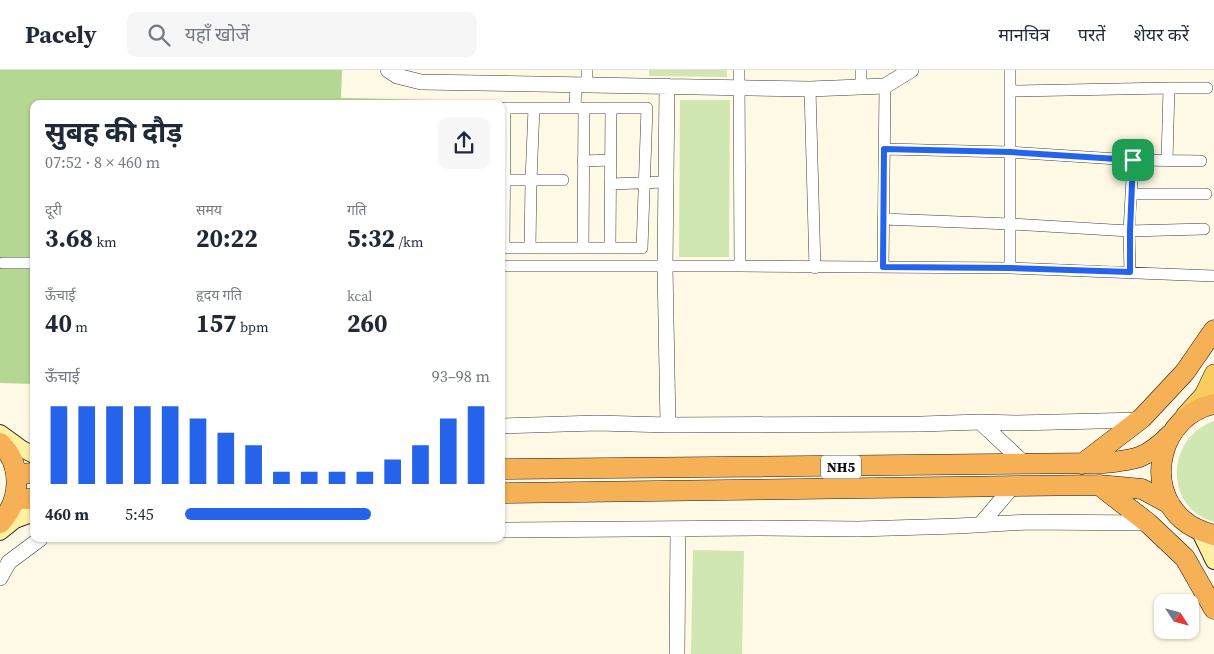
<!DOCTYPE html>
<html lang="hi">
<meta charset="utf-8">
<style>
body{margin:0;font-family:"Source Serif 4","Noto Sans Devanagari",serif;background:#f6f6f7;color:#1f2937;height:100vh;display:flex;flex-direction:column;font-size:19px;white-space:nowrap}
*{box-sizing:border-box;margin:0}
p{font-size:16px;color:#747a83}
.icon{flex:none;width:28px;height:28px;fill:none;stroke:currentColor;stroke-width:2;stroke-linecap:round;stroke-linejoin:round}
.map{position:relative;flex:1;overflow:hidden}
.side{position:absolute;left:30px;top:30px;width:475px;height:442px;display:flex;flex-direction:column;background:#fff;border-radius:10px;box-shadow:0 1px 4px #0004}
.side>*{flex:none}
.needle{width:32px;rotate:126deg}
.fabs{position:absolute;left:1154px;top:524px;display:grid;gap:10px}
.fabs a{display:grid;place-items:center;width:45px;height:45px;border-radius:10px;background:#fff;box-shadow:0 1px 4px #0004;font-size:25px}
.pin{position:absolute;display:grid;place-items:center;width:42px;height:42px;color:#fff;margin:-21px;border-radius:10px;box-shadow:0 2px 8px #0006}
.round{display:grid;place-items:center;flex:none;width:52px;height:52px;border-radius:10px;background:#f6f6f7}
.headline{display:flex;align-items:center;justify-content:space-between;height:85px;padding:0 15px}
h1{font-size:28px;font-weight:700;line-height:38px}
.stats{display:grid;grid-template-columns:repeat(3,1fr);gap:8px;height:85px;padding:5px 15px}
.stats div{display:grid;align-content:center}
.stats b{font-size:25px;font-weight:700}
.stats small{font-size:14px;font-weight:400}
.stats p{font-size:14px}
.chart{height:140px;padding:10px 15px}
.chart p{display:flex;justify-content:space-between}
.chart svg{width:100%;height:90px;margin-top:5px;stroke:#2563eb;stroke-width:6}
ul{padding:0 15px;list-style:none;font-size:16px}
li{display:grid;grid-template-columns:80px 60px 1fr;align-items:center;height:38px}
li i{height:12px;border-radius:6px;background:#2563eb}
header{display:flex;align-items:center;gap:30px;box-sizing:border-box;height:70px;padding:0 25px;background:#fff;border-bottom:1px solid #e0e1e3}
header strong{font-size:24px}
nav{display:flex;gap:28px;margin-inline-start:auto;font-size:18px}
.search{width:350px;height:45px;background:#f6f6f7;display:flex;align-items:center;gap:12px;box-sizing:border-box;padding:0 18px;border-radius:10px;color:#747a83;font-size:19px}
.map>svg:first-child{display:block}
</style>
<header>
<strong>Pacely</strong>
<div class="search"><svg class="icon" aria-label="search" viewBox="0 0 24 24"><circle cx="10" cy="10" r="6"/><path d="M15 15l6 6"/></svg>यहाँ खोजें</div>
<nav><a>मानचित्र</a><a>परतें</a><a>शेयर करें</a></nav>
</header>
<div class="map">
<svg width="1214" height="584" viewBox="0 0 1214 584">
<rect width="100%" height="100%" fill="#fff9e6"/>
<path fill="#d0e7b2" d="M 649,0 L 727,0 L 727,7 L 649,6 Z
M 680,30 L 730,30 L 729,187 L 679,187 Z
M 1214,351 L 1214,452 C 1163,437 1166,368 1214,351 Z
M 693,480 L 744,481 L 742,584 L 691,584 Z"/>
<path fill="#b4d891" d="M 0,0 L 342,0 L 341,28 L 490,31 L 490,34 L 34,34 L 34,314 L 0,313 Z"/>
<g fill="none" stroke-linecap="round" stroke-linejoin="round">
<g stroke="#3d3d3d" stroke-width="12">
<path id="minor" d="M 587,15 L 587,0
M 861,17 L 861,0
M 810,19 L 815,198
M 1010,21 L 1169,18 L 1207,18
M 575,38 L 505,38 L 504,178 L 642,178 L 647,38 L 575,38 L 576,16
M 884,79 L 1010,82 L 1133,90 L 1201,91
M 583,91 L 611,90
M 1167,91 L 1169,18
M 505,110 L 563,110
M 610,114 L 666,112
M 1131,124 L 1206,124
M 883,149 L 1010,154 L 1129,161 L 1204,159
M 530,178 L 531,110 L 534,38
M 583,178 L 584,38
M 610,178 L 611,38
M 3,193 L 34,193
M 501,196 L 740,196 L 739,0
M 740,196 L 1010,198 L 1214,206
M 883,197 L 885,16
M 1010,198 L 1010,0
M 1130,202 L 1129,161 L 1133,90"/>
</g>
<g stroke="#3d3d3d" stroke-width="16">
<path id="tertiary" d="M 388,0 L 397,6 L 421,12 L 810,19 L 885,16 L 911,0
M 667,16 L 665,197 L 668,355
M 980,352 L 1026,395
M 501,356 L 597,353 L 668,355 L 922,354 L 980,352 L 1016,353 L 1140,350
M 980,455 L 1013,416
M 501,460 L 757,458 L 858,459 L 958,456 L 1028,452 L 1148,453
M 0,508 L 9,492 L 40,469
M 677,584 L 678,459"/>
</g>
<g stroke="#2c2c2c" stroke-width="18">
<path id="secondary" d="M 0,363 L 22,379 L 34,385
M 1199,460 L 1214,491
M 0,462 L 15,450 L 34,443"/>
</g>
<g stroke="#1b1b1b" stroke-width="20">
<path id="primary" d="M 1185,346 L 1204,325 L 1214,304"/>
</g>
<g stroke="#1b1b1b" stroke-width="21">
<path id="trunk" d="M 1214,334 C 1162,344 1142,415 1183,450 C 1192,458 1203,462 1214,465
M 0,373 C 23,395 21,431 0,453
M 1082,394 L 1142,348 L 1185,302 L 1214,260
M 501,399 L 1103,393 C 1137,390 1147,388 1171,364
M 16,404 L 34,403
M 1099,415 L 1148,453 L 1185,488 L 1214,539
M 501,423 L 1099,415 L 1142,419 L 1170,434
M 15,429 L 34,429"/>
</g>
<use href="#minor" stroke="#fff" stroke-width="11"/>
<use href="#tertiary" stroke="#fff" stroke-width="15"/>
<use href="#secondary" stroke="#fff0a2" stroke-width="16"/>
<use href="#primary" stroke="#f8cc5d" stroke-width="19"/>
<use href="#trunk" stroke="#f6b056" stroke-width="20"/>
</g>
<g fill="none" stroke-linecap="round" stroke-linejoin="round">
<g stroke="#fff" stroke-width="10">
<path id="route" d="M 884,79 L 1010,82 L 1133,90 L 1130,161 L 1130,202 L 1010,198 L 883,197 Z"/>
</g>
<use href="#route" stroke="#2563eb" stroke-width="6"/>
</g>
<g text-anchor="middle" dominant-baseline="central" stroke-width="5" stroke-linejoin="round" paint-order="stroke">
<rect fill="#fff" stroke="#545454" stroke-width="1" x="821" y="385.5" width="40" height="23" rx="4"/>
<g font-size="14" font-weight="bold" fill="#0a0a0a">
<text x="841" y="397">NH5</text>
</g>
</g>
</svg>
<div class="fabs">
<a><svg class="needle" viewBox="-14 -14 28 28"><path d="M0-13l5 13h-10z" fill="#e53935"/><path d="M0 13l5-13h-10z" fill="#747a83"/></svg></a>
</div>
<div class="pin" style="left:1133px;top:90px;background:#1e9e55"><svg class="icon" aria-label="arrive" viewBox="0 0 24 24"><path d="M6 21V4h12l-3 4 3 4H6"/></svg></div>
<section class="side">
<div class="headline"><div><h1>सुबह की दौड़</h1><p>07:52 · 8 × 460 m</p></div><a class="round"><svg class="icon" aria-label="share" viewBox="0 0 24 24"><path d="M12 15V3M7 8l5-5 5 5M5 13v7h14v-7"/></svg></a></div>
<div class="stats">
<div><p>दूरी</p><b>3.68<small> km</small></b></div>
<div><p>समय</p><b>20:22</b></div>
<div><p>गति</p><b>5:32<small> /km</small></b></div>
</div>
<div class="stats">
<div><p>ऊँचाई</p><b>40<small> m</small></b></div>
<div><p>हृदय गति</p><b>157<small> bpm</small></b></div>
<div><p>kcal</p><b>260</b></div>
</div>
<div class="chart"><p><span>ऊँचाई</span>93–98 m</p>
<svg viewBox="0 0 160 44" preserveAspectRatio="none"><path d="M5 44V6M15 44V6M25 44V6M35 44V6M45 44V6M55 44V12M65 44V19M75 44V25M85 44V38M95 44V38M105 44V38M115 44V38M125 44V32M135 44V25M145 44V12M155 44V6"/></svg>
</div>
<ul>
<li><b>460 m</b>5:45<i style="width:61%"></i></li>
</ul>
</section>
</div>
